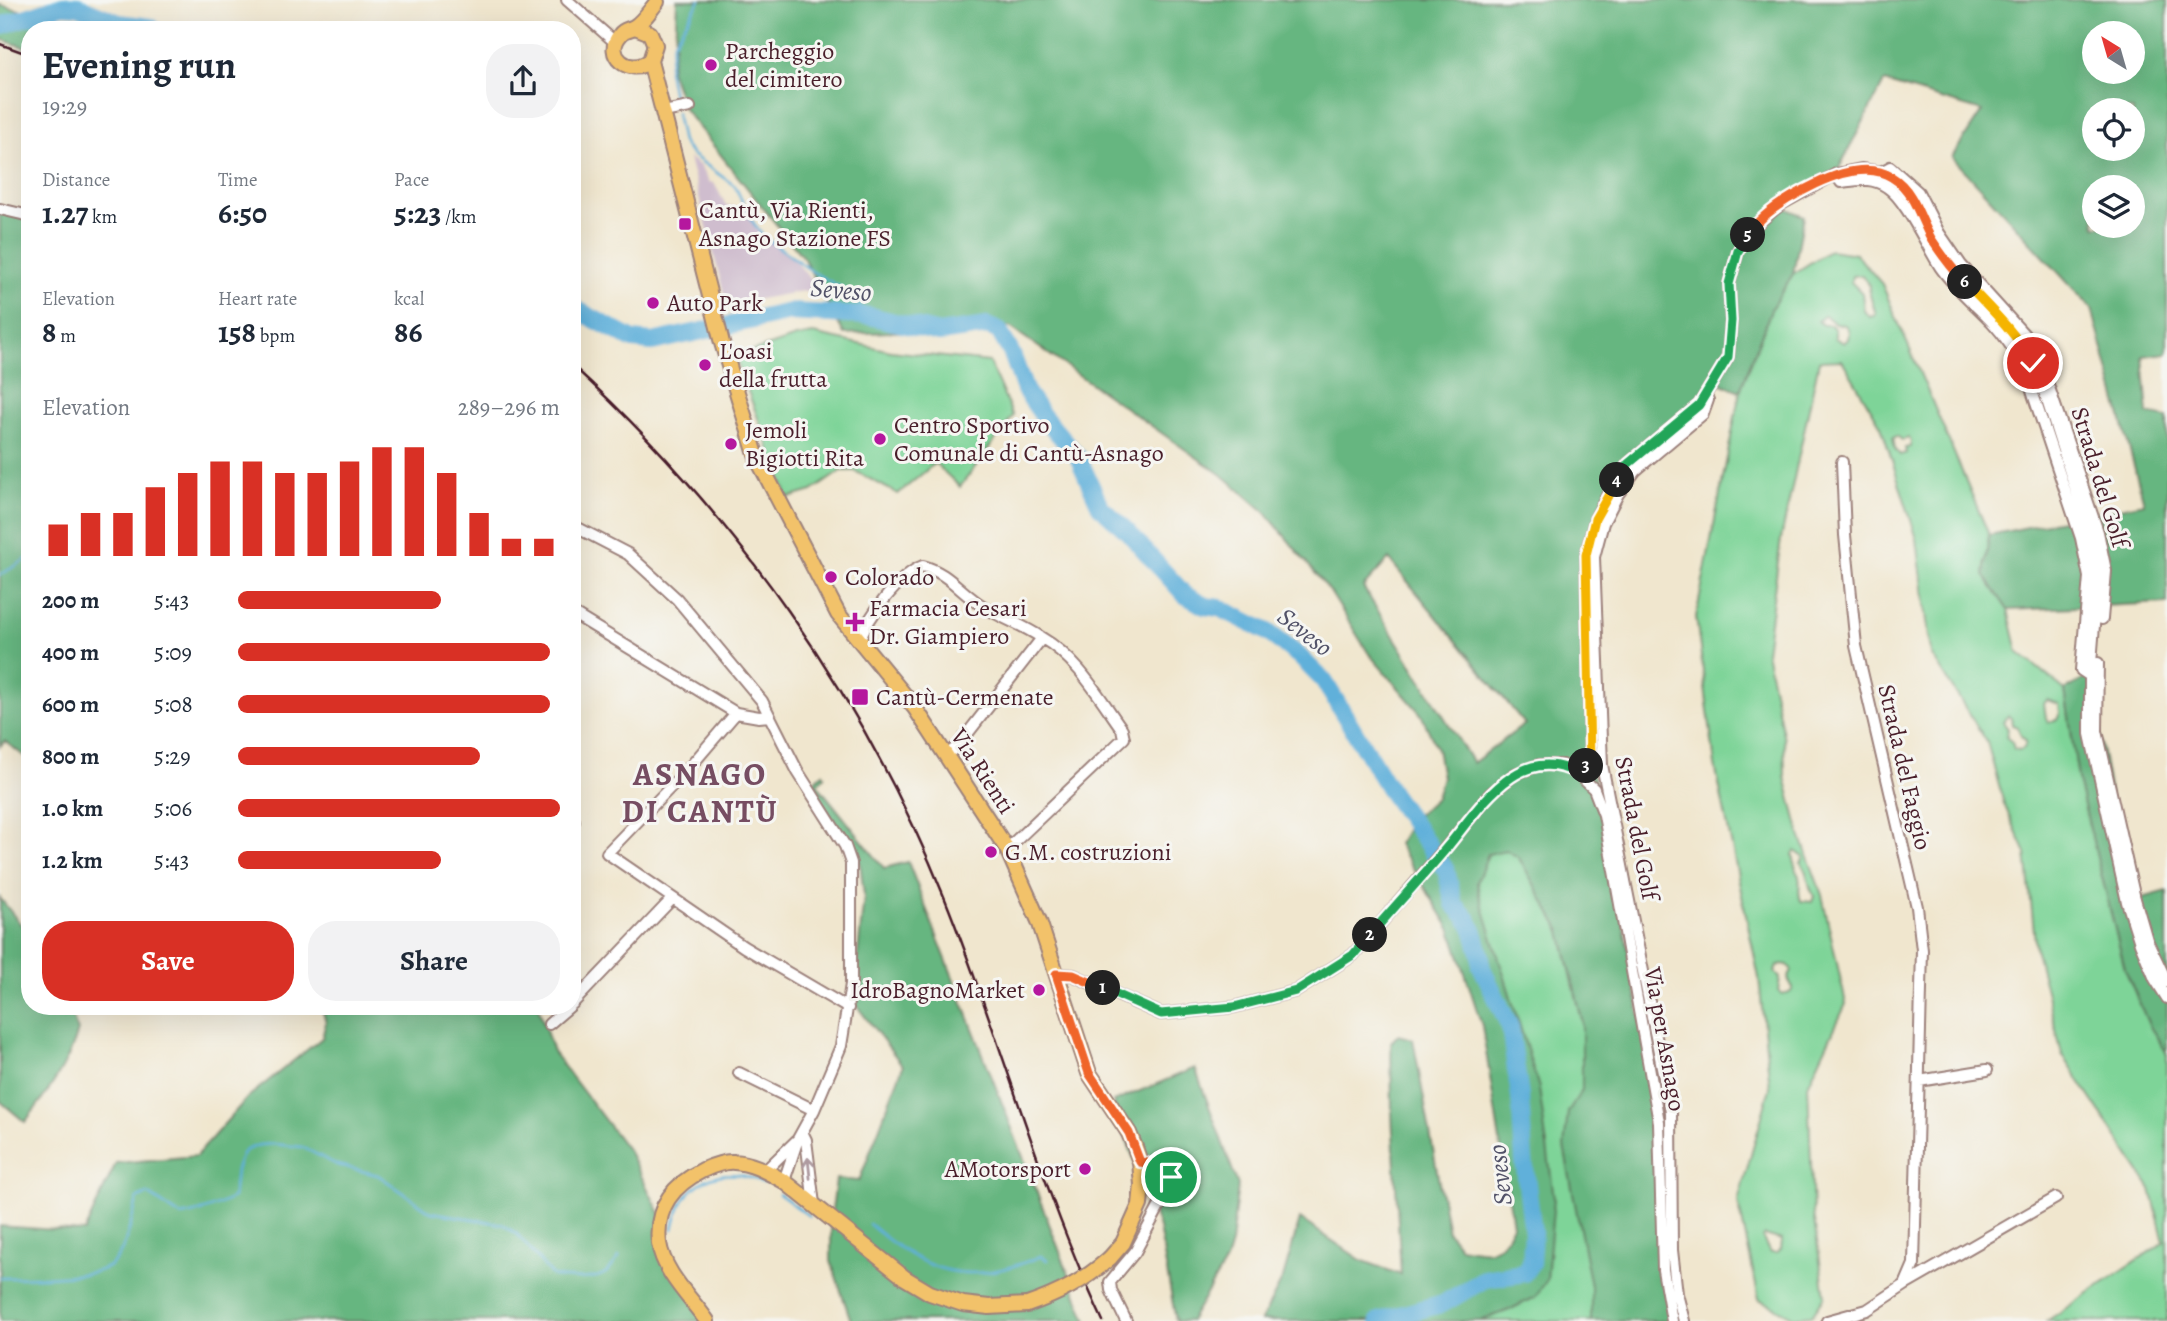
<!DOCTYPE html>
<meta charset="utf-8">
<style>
body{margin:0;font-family:Alegreya,serif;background:#f2f2f3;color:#1f2937;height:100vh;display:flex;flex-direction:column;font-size:26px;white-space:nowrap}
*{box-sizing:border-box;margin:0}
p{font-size:23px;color:#747a83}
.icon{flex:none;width:38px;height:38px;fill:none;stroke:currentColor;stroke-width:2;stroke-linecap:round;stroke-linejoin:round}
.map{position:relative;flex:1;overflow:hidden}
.panel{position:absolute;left:21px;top:21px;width:560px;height:994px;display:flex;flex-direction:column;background:#fff;border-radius:28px;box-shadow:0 7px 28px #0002}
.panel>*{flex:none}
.needle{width:46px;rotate:323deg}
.buttons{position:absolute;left:2082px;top:21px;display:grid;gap:14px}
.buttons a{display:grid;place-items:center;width:63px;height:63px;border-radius:50%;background:#fff;box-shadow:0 7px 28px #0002;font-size:35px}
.pin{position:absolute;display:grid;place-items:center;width:60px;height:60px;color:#fff;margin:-30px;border:4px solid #fff;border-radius:50%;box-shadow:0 2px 7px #0007}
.km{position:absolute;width:35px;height:35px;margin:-18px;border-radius:50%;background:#222;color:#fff;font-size:19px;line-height:35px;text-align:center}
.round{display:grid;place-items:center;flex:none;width:74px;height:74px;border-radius:28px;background:#f2f2f3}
.head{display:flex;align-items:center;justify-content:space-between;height:119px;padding:0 21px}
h1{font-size:38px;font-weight:600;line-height:52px}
.stats{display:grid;grid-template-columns:repeat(3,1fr);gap:10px;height:119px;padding:7px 21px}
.stats div{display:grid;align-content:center}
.stats b{font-size:30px;font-weight:600}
.stats small{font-size:19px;font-weight:400}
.stats p{font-size:19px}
.chart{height:196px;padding:14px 21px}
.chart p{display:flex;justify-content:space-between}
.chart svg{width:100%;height:126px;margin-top:7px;stroke:#d93025;stroke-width:6}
.primary-button{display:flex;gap:14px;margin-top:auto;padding:14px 21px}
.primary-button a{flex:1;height:80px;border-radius:28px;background:#d93025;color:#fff;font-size:28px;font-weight:600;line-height:80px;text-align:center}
.primary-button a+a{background:#f2f2f3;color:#1f2937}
ul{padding:0 21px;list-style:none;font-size:23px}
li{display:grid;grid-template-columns:112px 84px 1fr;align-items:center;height:52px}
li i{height:18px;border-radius:9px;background:#d93025}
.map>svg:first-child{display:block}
</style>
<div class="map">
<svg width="2167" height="1321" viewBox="0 0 2167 1321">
<rect width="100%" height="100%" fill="#f6f6f2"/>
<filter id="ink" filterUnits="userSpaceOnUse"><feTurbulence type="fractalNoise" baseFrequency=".0143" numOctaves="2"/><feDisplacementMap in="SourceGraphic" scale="14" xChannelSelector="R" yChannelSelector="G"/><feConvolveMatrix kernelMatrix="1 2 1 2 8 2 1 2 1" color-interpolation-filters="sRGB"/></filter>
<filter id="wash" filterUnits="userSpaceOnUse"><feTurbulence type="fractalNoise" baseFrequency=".00686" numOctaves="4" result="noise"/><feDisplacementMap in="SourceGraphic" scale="28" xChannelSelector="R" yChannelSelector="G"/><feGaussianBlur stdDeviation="1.57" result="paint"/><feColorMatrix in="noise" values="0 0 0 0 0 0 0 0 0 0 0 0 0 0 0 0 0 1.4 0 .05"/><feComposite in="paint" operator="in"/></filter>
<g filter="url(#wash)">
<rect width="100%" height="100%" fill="#f0e6ce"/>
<path fill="#cfbdce" d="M 689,158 L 699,165 L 709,182 L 714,183 L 726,205 L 744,209 L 760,235 L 796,261 L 818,290 L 803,291 L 727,305 Z"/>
<path fill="#7ed498" stroke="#647a62" stroke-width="2" fill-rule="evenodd" d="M 1830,250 L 1856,254 L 1882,284 L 1989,535 L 1984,575 L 2008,610 L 2018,652 L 2065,690 L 2079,785 L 2125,969 L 2149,1025 L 2167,1053 L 2167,1321 L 2047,1321 L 2164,1242 L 2151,1189 L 2062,1054 L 2036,951 L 2026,853 L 2004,804 L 1987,742 L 1931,654 L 1917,539 L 1881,426 L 1842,360 L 1819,361 L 1781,539 L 1766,652 L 1784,739 L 1785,777 L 1800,835 L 1822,895 L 1846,1004 L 1808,1085 L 1813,1214 L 1825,1296 L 1812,1315 L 1794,1317 L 1759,1299 L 1738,1201 L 1770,1088 L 1759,978 L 1715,765 L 1696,617 L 1740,391 L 1772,307 L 1793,274 ZM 1862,275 L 1869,285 C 1868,295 1874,305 1876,315 L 1870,317 L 1864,311 L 1862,293 L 1851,282 L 1852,276 ZM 1825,315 L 1835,324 L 1845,325 L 1849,331 L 1848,339 L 1844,343 L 1835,338 L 1835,330 L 1831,325 L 1823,325 L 1818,321 ZM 1897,436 L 1902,440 L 1909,438 L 1911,442 L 1910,447 L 1905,448 L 1906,453 L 1900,455 L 1895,449 L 1893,438 ZM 2047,700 L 2059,704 L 2060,713 L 2057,720 L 2049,722 L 2046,718 L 2044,704 ZM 2008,716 L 2011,718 L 2012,725 L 2018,727 L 2021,736 L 2026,741 L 2024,748 L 2020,750 L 2014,749 L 2012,742 L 2006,737 L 2008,729 L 2003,722 ZM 1795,851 L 1804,857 L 1801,863 C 1809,873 1807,885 1814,896 L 1812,902 L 1801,901 C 1797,892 1801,886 1799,877 C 1797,869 1794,863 1793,854 ZM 1782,964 L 1788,965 L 1792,971 L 1788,979 L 1793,988 L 1791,992 L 1782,994 L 1778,991 L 1780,978 L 1775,972 L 1777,966 ZM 1765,1235 L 1782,1240 L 1781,1249 L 1777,1253 L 1770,1253 L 1762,1237 Z
M 813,334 L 891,351 L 989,362 L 1013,416 L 960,487 L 935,463 L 898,494 L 855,471 L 841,471 L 812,491 L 788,498 L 735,357 L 796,337 Z
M 1506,849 L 1519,858 L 1561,931 L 1582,1021 L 1582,1090 L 1568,1112 L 1591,1286 L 1591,1321 L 1480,1321 L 1509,1310 L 1535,1297 L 1477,881 L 1488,854 Z"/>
<path fill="#66b680" stroke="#586a56" stroke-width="2" fill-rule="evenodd" d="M 677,0 L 2167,0 L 2167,353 L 2143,356 L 2148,414 L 2167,418 L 2167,603 L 2008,610 L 1984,575 L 1989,535 L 2144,503 L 2092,309 L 1952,157 L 1982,111 L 1884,82 L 1836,174 L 1781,206 L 1804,216 L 1793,274 L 1772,307 L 1740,391 L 1714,381 L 1595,519 L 1590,763 L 1604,815 L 1659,1122 L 1663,1270 L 1672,1321 L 1591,1321 L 1591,1286 L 1564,1147 L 1568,1112 L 1582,1090 L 1582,1020 L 1561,931 L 1519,858 L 1506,850 L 1488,854 L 1477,882 L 1479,894 L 1539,1088 L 1554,1198 L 1547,1280 L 1535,1297 L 1509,1310 L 1480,1321 L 1261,1321 L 1283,1278 L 1300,1219 L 1361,1260 L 1401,1275 L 1392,1115 L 1391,1042 L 1398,1035 L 1413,1039 L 1448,1232 L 1460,1247 C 1490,1252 1499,1256 1513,1225 L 1482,1026 L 1451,930 L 1398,844 L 1413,819 L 1436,798 L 1442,777 L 1437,749 L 1421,714 L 1369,654 L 1329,590 L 1266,513 L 1226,478 L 1010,327 L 844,334 L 804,259 L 684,109 L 670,70 L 675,43 ZM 2095,33 L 2133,33 L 2133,72 L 2095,72 ZM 2095,110 L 2133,110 L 2133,149 L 2095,149 ZM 2095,187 L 2133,187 L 2133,226 L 2095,226 ZM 1389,559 L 1525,724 L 1473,763 L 1363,587 Z
M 0,5 L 97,30 L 30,30 L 30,49 L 0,39 Z
M 0,209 L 30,216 L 30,761 L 5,741 L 0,746 Z
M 2090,676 L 2128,902 L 2167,891 L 2167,1053 L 2149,1025 L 2125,969 L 2079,785 L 2065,690 Z
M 823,773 L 825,777 L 817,784 L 884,868 L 908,862 L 1087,1321 L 851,1321 L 831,1261 L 831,1218 L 836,1179 L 859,1181 L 903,1066 L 853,1001 L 864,896 L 860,862 L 813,787 L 812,783 Z
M 0,898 L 30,936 L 30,1006 L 68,1006 L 78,1031 C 67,1066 48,1093 25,1122 L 0,1101 Z
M 321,1006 L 538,1006 L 553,1052 L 629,1152 L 661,1215 L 659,1242 L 707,1321 L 0,1321 L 0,1226 L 84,1232 L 116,1163 L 196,1156 L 248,1097 L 322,1038 L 326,1022 Z
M 1195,1068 L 1238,1185 L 1231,1244 L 1226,1261 L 1190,1321 L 1176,1321 L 1159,1228 L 1113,1102 Z"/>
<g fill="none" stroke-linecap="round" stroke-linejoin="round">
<path stroke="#60b0da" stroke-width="2.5" d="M 150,30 L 151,27
M 675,107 L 668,70 L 673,43 L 700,0
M 676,113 L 682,142 L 691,154 L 735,186 L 750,218 L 763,236 L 813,272 L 844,289 L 870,316
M 0,575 L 30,557
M 779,1194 L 809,1216
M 869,1224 C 927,1274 968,1288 1041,1256 L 1047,1260
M 673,1229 C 682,1181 721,1162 764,1183
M 0,1278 C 24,1277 97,1279 112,1264 C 128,1248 131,1218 138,1198 L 148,1194 L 181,1216 C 200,1213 217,1206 233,1198 L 236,1170 L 242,1154 L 246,1150 L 259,1145 L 273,1144 L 302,1147 L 337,1165 L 378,1175 L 431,1212 L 502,1224 L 517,1234 L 552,1276 C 565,1279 592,1281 604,1274 C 611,1270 615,1263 619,1257"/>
<path stroke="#60b0da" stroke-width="18" d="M 0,26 L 63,5 L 78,6 L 119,23 L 151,27 L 154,30
M 572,307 L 633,340 L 652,342 L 790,312 L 870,316 L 939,333 L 987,326 L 999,331 L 1012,354 L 1025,390 L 1043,416 L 1078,457 L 1100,506 L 1127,531 L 1185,595 L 1205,606 L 1220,608 L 1266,631 L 1298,655 L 1324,681 L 1392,794 L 1446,870 L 1454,904 L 1467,918 L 1473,929 L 1481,956 L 1481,966 L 1510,1027 L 1520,1097 L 1524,1160 L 1533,1233 L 1531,1263 L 1524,1273 L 1485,1279 L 1444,1303 L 1379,1321"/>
</g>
</g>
<g filter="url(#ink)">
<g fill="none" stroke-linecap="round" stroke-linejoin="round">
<g stroke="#9d827c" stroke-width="14">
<path id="minor" d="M 567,0 L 616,43
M 663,112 L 690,107
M 1881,172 L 1890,167 L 1918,192 L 1939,233 L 1961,265 L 2029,340 L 2040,361 L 2098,532 L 2106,571 L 2102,619
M 1836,174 L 1841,182 C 1859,180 1872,177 1887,187 C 1906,199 1927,247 1941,268 C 1955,288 1976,305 1993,323 C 2005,336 2015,351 2024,367 L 2081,538 L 2089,577 L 2081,670 L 2090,676
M 0,209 L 30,216
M 572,525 L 628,554 L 677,599 L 762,701 L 798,772 L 845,846 L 851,863 L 851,984 L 841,1046 L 814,1110 L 798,1139 L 784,1181
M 572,613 L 736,713
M 859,641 C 868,617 899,575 923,566 C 946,572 959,590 978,603 C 998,617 1022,624 1042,638
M 2098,663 L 2097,731 L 2135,899 L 2147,940 L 2167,982
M 769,716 L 759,717 L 736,713 L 689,768 L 607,853 L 744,947 L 848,1008
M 946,755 L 957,747 L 1042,638 C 1077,658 1099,697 1122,729 L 1124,738 L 1007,849
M 1578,774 L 1590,763 L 1586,555 L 1595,519 L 1611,488 L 1628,464 L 1699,405 L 1728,357 L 1731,321 L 1729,284 L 1738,251 L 1753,227 L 1780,205 L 1836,174 L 1861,169 L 1881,172 L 1899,182 L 1910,195 L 1932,239 L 1954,271 L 2003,320 L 2021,343 L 2045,394 L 2090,535 L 2098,574 L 2090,676 L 2090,734 L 2127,902 L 2140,943 L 2155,979 L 2167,998
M 572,820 L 574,821
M 1056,974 L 1073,975 L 1161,1014 L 1234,1007 L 1296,991 L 1353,955 L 1448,845 L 1490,794 L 1515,774 L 1539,765 L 1562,765 L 1578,774 L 1594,789 L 1604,815 L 1659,1122 L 1663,1270 L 1672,1321
M 572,1004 L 672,899
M 549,1024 L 570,1006
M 739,1073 L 814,1110
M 1919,1081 L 1987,1070
M 802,1132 L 806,1140 L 814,1204
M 766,1170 L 796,1141
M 1905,1285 L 2056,1198
M 1126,1321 L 1111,1290 L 1110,1282 L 1135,1252 L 1159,1207 L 1171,1177 L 1166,1166 L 1140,1162
M 1684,1321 L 1677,1294 L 1672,1250 L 1671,1112 L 1602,765 L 1594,557 L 1603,523 L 1618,494 L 1635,471 L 1703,414 L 1708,400
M 1827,1321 L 1867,1310 L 1905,1285 L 1914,1264 L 1922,950 L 1917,907 L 1856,646 L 1845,535 L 1842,462"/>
</g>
<g stroke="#9d827c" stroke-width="18">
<path id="major" d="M 635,27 L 650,33 L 655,45 L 650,61 C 629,77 603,55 620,35 C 624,29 629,30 634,27 C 643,22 651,9 657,2
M 650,61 L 722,343 L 757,458 L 838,614 L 915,708 L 1007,849 L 1039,921 L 1089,1073 L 1129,1133 L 1135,1147 L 1140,1162 L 1142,1185 L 1140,1205 L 1123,1243 L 1110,1258
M 707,1321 C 691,1298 663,1272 659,1243 C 655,1207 673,1185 703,1170 C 712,1166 725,1161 734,1162 C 753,1163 769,1173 784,1181 L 905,1278 L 930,1293 L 963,1304 L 989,1307 L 1027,1305"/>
</g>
<use href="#minor" stroke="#fff" stroke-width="10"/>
<use href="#major" stroke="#f2c26a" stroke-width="14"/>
<path stroke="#4a1f2b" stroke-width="2.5" d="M 0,44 L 30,55
M 572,365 C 734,513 863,695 945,899 C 1001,1038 1039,1185 1103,1321"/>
<g stroke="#9d827c" stroke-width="18" stroke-linecap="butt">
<path id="major-bridge" d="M 1027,1305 C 1059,1294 1084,1281 1110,1258"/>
</g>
<use href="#major-bridge" stroke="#f2c26a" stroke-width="14"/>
</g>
<defs><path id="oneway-shaft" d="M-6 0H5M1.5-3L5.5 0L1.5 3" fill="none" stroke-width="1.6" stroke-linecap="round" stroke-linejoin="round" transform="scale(1.75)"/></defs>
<use stroke="#ae9aa0" href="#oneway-shaft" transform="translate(809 1168) rotate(-96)"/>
</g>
<g fill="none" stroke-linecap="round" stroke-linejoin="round" filter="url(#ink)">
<g stroke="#fff" stroke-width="14">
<path id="split-1" d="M 1103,988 L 1073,975 L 1056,974 L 1089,1073 L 1129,1133 L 1140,1162 L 1166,1166 L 1171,1177"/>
</g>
<g stroke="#fff" stroke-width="14">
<path id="split-2" d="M 1103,988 L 1161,1014 L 1234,1007 L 1296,991 L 1353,955 L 1370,935"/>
</g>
<g stroke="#fff" stroke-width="14">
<path id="split-3" d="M 1370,935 C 1396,905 1423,876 1448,846 C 1480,807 1520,741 1578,774 L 1586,766"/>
</g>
<g stroke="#fff" stroke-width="14">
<path id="split-4" d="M 1586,766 L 1590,762 L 1586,555 L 1595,519 L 1617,480"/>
</g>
<g stroke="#fff" stroke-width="14">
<path id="split-5" d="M 1617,480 L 1628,464 L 1699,405 L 1728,357 L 1731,321 L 1729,284 L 1738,251 L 1748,235"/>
</g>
<g stroke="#fff" stroke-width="14">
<path id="split-6" d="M 1748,235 C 1762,212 1793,195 1816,184 C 1849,168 1888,159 1911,197 C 1919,210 1924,226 1932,240 C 1942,255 1953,270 1965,282"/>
</g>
<g stroke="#fff" stroke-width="14">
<path id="split-7" d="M 1965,282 C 1990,308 2015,332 2033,363"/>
</g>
<use href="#split-1" stroke="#f0652b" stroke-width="9"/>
<use href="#split-2" stroke="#22a559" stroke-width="9"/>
<use href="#split-3" stroke="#22a559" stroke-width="9"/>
<use href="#split-4" stroke="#f5b400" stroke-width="9"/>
<use href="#split-5" stroke="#22a559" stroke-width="9"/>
<use href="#split-6" stroke="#f0652b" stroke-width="9"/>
<use href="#split-7" stroke="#f5b400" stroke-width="9"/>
</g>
<g fill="#b5179e" stroke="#f6f6f2" stroke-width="2.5">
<circle cx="711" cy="65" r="7"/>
<rect x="678" y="217" width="14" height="14" rx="3.5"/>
<circle cx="653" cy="303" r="7"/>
<circle cx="705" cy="365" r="7"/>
<circle cx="880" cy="439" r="7"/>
<circle cx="731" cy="444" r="7"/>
<circle cx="831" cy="577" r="7"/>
<path d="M851.5 611.5h7v7h7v7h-7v7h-7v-7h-7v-7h7z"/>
<rect x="851" y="688" width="18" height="18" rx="3.5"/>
<circle cx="991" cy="852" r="7"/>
<circle cx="1039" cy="990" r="7"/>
<circle cx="1085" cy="1169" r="7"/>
</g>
<g text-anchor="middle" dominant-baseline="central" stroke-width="6" stroke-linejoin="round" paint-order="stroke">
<g font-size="24" fill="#4a1f2b" stroke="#f6f6f2" text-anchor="start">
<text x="725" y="51">Parcheggio<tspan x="725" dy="28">del cimitero</tspan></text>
<text x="699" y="210">Cantù, Via Rienti,<tspan x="699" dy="28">Asnago Stazione FS</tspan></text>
<text x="667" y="303">Auto Park</text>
<text x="719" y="351">L'oasi<tspan x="719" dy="28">della frutta</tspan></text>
<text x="894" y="425">Centro Sportivo<tspan x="894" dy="28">Comunale di Cantù-Asnago</tspan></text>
<text x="745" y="430">Jemoli<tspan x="745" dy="28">Bigiotti Rita</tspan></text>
<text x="845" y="577">Colorado</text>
<text x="869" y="608">Farmacia Cesari<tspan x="869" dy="28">Dr. Giampiero</tspan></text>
<text x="876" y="697">Cantù-Cermenate</text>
<text x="1005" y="852">G.M. costruzioni</text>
<text x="1025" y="990" text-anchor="end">IdroBagnoMarket</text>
<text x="1071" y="1169" text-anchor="end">AMotorsport</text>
</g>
<g font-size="24" fill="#4a1f2b" stroke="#f6f6f2">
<text transform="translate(2100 477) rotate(73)">Strada del Golf</text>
<text transform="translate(1905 767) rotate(77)">Strada del Faggio</text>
<text transform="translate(983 771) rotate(57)">Via Rienti</text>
<text transform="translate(1637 828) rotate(79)">Strada del Golf</text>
<text transform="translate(1665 1039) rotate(80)">Via per Asnago</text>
</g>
<g font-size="26" font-style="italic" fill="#525268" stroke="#f6f6f2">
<text transform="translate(841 290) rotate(5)">Seveso</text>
<text transform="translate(1305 632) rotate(38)">Seveso</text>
<text transform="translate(1500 1175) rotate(-96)">Seveso</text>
</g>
<g font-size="32" font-weight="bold" letter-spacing="2" fill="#764d62" stroke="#f6f6f2">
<text x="700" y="774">ASNAGO<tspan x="700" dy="37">DI CANTÙ</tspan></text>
</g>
</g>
</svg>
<div class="buttons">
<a><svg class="needle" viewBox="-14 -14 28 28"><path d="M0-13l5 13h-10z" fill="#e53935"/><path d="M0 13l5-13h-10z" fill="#747a83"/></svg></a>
<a><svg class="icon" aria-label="locate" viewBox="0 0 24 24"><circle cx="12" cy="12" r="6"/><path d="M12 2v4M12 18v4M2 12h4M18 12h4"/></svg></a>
<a><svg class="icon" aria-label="layers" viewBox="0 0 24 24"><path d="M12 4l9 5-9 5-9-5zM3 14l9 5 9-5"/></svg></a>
</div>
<div class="pin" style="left:1171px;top:1177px;background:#1e9e55"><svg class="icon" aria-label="arrive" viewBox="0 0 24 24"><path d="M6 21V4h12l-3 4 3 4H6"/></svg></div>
<div class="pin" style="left:2033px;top:363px;background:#d93025"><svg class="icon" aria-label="check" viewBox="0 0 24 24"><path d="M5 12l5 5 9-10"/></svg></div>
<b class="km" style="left:1103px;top:988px">1</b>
<b class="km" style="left:1370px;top:935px">2</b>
<b class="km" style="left:1586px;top:766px">3</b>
<b class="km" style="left:1617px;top:480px">4</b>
<b class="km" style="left:1748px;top:235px">5</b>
<b class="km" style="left:1965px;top:282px">6</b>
<section class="panel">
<div class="head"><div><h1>Evening run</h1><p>19:29</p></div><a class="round"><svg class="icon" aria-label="share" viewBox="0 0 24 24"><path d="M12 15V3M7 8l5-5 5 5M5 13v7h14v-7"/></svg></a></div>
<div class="stats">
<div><p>Distance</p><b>1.27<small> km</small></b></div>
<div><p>Time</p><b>6:50</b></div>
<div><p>Pace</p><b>5:23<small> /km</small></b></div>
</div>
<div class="stats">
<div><p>Elevation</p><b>8<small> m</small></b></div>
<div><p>Heart rate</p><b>158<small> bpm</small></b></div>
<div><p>kcal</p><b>86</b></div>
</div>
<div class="chart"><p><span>Elevation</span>289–296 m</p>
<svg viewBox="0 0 160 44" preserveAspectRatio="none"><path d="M5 44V33M15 44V29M25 44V29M35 44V20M45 44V15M55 44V11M65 44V11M75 44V15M85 44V15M95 44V11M105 44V6M115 44V6M125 44V15M135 44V29M145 44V38M155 44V38"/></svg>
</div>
<ul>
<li><b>200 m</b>5:43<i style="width:63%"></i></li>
<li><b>400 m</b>5:09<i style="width:97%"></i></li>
<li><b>600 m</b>5:08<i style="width:97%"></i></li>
<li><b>800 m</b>5:29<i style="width:75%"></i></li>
<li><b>1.0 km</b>5:06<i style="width:100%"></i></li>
<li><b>1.2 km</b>5:43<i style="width:63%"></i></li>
</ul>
<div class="primary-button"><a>Save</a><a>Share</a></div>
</section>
</div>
